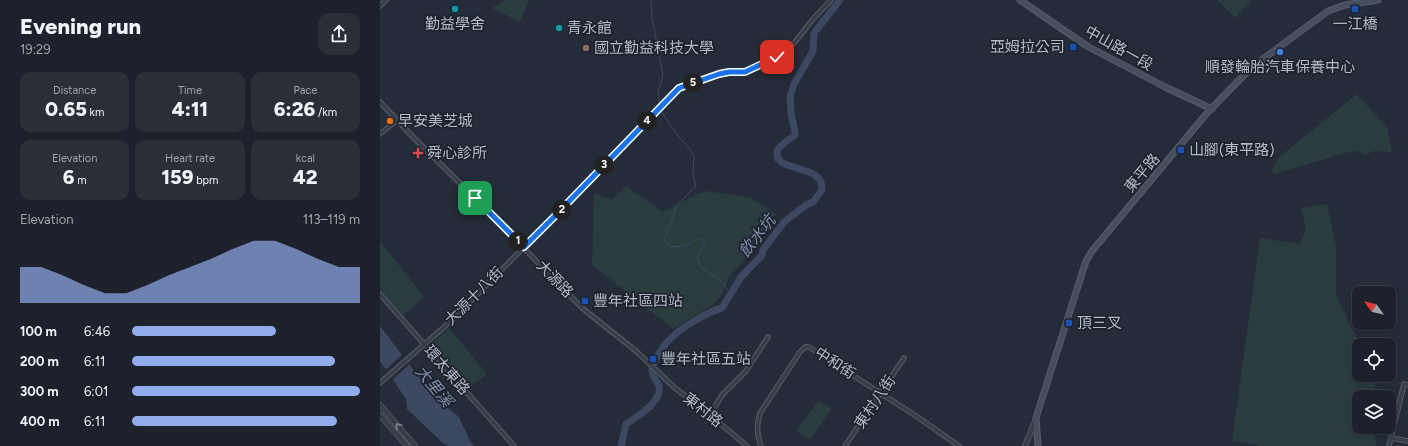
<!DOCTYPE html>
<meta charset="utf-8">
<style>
body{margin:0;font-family:Figtree,"Noto Sans TC",sans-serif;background:#292e37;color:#f1f3f6;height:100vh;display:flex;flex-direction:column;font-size:15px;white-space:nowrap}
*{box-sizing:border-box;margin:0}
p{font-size:13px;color:#a0a3a9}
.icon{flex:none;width:22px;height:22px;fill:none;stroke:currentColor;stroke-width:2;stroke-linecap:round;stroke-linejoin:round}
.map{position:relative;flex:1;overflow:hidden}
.details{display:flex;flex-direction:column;background:#1c212b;width:380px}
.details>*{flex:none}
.needle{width:26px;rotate:304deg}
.fabs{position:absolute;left:972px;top:286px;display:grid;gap:8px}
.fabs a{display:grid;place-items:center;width:44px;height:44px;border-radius:8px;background:#1c212b;box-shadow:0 2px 6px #0003,0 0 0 1px #3a3e47;font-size:20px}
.pin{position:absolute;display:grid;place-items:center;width:34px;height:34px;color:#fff;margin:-17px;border-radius:8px;box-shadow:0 2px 6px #0006}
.km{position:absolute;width:20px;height:20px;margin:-10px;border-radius:50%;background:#222;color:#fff;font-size:11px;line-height:20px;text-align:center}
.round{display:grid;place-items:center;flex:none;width:42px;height:42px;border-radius:12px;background:#292e37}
.overview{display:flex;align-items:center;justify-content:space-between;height:68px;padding:0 20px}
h1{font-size:22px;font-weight:800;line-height:30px}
.figures{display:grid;grid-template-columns:repeat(3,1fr);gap:6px;height:68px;padding:4px 20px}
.figures div{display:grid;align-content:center;border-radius:10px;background:#292e37;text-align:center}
.figures b{font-size:20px;font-weight:800}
.figures small{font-size:11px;font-weight:400}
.figures p{font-size:11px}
.chart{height:112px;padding:8px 20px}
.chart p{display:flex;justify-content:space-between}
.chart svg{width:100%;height:72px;margin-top:4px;fill:#91acec;opacity:.7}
ul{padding:0 20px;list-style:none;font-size:13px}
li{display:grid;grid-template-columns:64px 48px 1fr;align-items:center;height:30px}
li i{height:10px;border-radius:5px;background:#91acec}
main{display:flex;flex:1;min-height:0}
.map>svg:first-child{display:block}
</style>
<main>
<section class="details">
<div class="overview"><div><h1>Evening run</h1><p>19:29</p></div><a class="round"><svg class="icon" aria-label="share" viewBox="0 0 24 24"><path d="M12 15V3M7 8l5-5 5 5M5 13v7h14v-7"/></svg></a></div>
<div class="figures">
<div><p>Distance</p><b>0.65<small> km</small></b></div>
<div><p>Time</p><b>4:11</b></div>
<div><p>Pace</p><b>6:26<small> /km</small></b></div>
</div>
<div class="figures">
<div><p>Elevation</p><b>6<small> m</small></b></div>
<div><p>Heart rate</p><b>159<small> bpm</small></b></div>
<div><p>kcal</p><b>42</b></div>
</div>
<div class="chart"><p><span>Elevation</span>113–119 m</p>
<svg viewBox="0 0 160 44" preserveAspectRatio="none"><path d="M0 44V22L10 22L20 27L30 33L40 38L50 38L60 33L70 27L80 22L90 17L100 11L110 6L120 6L130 11L140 17L150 22L160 22V44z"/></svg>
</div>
<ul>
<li><b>100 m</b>6:46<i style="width:63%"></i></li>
<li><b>200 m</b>6:11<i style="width:89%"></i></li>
<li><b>300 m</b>6:01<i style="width:100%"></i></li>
<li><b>400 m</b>6:11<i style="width:90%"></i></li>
</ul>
</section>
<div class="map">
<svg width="1028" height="446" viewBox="0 0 1028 446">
<rect width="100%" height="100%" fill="#252c39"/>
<path fill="#2b3c3e" d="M 125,0 L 149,0 L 140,22 L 112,8 Z
M 837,0 L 872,0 L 855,18 Z
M 977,94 L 1007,128 L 1012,152 L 994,151 L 985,155 L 979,151 L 964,153 L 894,174 L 892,170 L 898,158 Z
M 246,186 L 283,212 L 313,196 L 327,191 L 371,198 L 396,214 L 388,222 L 371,252 L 349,277 L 343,293 L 334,304 L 293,329 L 212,265 L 214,193 L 232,200 Z
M 947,204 L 956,247 L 956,295 L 980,345 L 979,345 L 979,375 L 995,375 L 996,376 L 993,397 L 979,397 L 979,427 L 982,427 L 983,435 L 995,434 L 996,446 L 878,446 L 877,445 L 852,441 L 880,238 L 920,244 L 926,229 L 921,208 Z
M 0,241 L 44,297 L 23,316 L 0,290 Z
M 69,328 L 107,374 L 89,388 L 52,347 L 52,343 Z
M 438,401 L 452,408 L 430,440 L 416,431 Z"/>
<path fill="#3c4860" d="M 0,326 L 54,397 L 79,417 L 90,441 L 94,446 L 69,446 L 63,443 L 27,409 L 26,399 L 0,361 Z"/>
<path fill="#252c39" d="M 24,353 L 31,363 L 11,381 L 4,371 Z"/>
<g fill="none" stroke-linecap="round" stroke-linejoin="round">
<path stroke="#3c4860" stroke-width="1" d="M 271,0 L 272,18 L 283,75 L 278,93 L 280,103
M 281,111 L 293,129 L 314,155 L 313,176 L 316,186 L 297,205 L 284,241 L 293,247 L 307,245 L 319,238 L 325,242 L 317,259 L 322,268 L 341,280 L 351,295"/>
<path stroke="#3c4860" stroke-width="7" d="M 241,446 L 246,424 C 257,417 283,401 279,386 C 277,380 271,376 272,369 C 272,365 276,359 278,355 C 282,350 285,344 289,340 C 299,329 327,312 342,308 L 361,277 L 382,255 L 383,250 L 404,222 L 426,205 L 433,202 L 442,190 C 444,161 388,174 398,149 C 399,147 412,137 415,135 L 415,132 L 411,114 L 410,97 L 414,84 L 433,51 L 434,33 L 460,0"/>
<g stroke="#565c67" stroke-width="5.5">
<path id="minor" d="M 0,6 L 6,0
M 0,102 L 33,137 L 95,198 L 202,308 L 256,351 L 295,388 L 330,415 L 367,446
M 0,134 L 17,120
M 0,294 L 134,446
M 0,383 L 71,321 L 175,216 L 299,88 L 339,74 L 349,72 L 365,72 L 397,57 L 415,42 L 433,19 L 451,0
M 330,415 L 342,395 L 366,371 L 388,337
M 1011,438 L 1028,441
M 381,446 C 377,434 376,426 380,413 L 420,352 L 425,347 L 429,347 L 536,416 L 579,446
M 465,446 L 524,358
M 1009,446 L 1024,384 L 1028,385"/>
</g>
<g stroke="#565c67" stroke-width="6">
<path id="tertiary" d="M 0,405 L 35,446
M 0,415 L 27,446
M 645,446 L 656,419"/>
</g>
<g stroke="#565c67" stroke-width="7">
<path id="secondary" d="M 640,0 L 707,46 L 785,87 L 832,109
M 658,446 L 656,418 L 660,405 L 706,261 L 712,251 L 827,113 L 872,67 L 948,11 L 965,5 L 998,0"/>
</g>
<use href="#minor" stroke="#383e49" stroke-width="3.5"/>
<use href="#tertiary" stroke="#383e49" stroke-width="4.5"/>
<use href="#secondary" stroke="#474d5c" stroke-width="5"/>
</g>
<defs><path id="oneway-chevron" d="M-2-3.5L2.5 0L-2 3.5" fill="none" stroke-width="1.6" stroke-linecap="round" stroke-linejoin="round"/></defs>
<use stroke="#7c828d" href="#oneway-chevron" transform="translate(18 426) rotate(-131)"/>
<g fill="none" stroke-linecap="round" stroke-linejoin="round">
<g stroke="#fff" stroke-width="8">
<path id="route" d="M 95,198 L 144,247 L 175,216 L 299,88 L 339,74 L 349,72 L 365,72 L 397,57"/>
</g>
<use href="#route" stroke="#1a73e8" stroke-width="5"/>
</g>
<g fill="#0f9aa8" stroke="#1d232e" stroke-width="1.5">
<circle cx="75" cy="9" r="4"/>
<circle cx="179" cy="28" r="4"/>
</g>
<g fill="#1a4fb4" stroke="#1d232e" stroke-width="1.5">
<rect x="971" y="5" width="8" height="8" rx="2"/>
<rect x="689" y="43" width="8" height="8" rx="2"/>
<rect x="797" y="146" width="8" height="8" rx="2"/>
<rect x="201" y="297" width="8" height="8" rx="2"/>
<rect x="685" y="319" width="8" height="8" rx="2"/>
<rect x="269" y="355" width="8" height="8" rx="2"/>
</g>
<circle fill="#8d6e63" stroke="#1d232e" stroke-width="1.5" cx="206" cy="48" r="4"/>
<circle fill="#3f7fe0" stroke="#1d232e" stroke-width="1.5" cx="900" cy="52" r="4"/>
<circle fill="#e8710a" stroke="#1d232e" stroke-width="1.5" cx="10" cy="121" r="4"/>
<path fill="#e0444e" stroke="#1d232e" stroke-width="1.5" d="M36 147h4v4h4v4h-4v4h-4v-4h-4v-4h4z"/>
<g text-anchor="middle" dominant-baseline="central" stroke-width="3.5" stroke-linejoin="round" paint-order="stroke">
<g font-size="15" fill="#b4b9c5" stroke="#1d232e" text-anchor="start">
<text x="75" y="24" text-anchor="middle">勤益學舍</text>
<text x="975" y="24" text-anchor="middle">一江橋</text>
<text x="187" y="28">青永館</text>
<text x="685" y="47" text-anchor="end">亞姆拉公司</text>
<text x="214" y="48">國立勤益科技大學</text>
<text x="900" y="67" text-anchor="middle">順發輪胎汽車保養中心</text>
<text x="18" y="121">早安美芝城</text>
<text x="809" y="150">山腳(東平路)</text>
<text x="47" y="153">舜心診所</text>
<text x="213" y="301">豐年社區四站</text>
<text x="697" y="323">頂三叉</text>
<text x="281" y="359">豐年社區五站</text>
</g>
<g font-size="15" fill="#b4b9c5" stroke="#1d232e">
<text transform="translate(739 48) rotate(29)">中山路一段</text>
<text transform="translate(762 173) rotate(-50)">東平路</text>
<text transform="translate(175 279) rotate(46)">大源路</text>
<text transform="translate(94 296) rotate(-45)">大源十八街</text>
<text transform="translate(455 363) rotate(33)">中和街</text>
<text transform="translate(67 370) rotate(49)">環太東路</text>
<text transform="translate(495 402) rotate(-56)">東村八街</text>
<text transform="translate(323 410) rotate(38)">東村路</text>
</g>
<g font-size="16" font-style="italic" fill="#7e8eaa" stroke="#1d232e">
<text transform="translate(377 236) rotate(-52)">飲水坑</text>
<text transform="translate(54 386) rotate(50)">大里溪</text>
</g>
</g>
</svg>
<div class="fabs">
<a><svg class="needle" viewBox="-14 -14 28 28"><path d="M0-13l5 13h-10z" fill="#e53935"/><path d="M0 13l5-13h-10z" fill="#a0a3a9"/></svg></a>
<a><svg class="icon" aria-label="locate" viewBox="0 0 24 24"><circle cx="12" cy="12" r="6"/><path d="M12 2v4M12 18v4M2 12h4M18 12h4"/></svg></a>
<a><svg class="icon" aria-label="layers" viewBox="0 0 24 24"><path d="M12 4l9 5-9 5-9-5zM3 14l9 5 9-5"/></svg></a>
</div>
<div class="pin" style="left:95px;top:198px;background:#1e9e55"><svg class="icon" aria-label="arrive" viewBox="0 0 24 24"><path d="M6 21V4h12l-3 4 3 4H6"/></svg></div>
<div class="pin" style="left:397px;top:57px;background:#d93025"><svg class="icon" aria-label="check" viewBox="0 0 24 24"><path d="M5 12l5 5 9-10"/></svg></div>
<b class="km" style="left:138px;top:241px">1</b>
<b class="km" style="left:182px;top:210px">2</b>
<b class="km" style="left:224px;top:165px">3</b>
<b class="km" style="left:267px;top:121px">4</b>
<b class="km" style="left:313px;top:83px">5</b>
</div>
</main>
